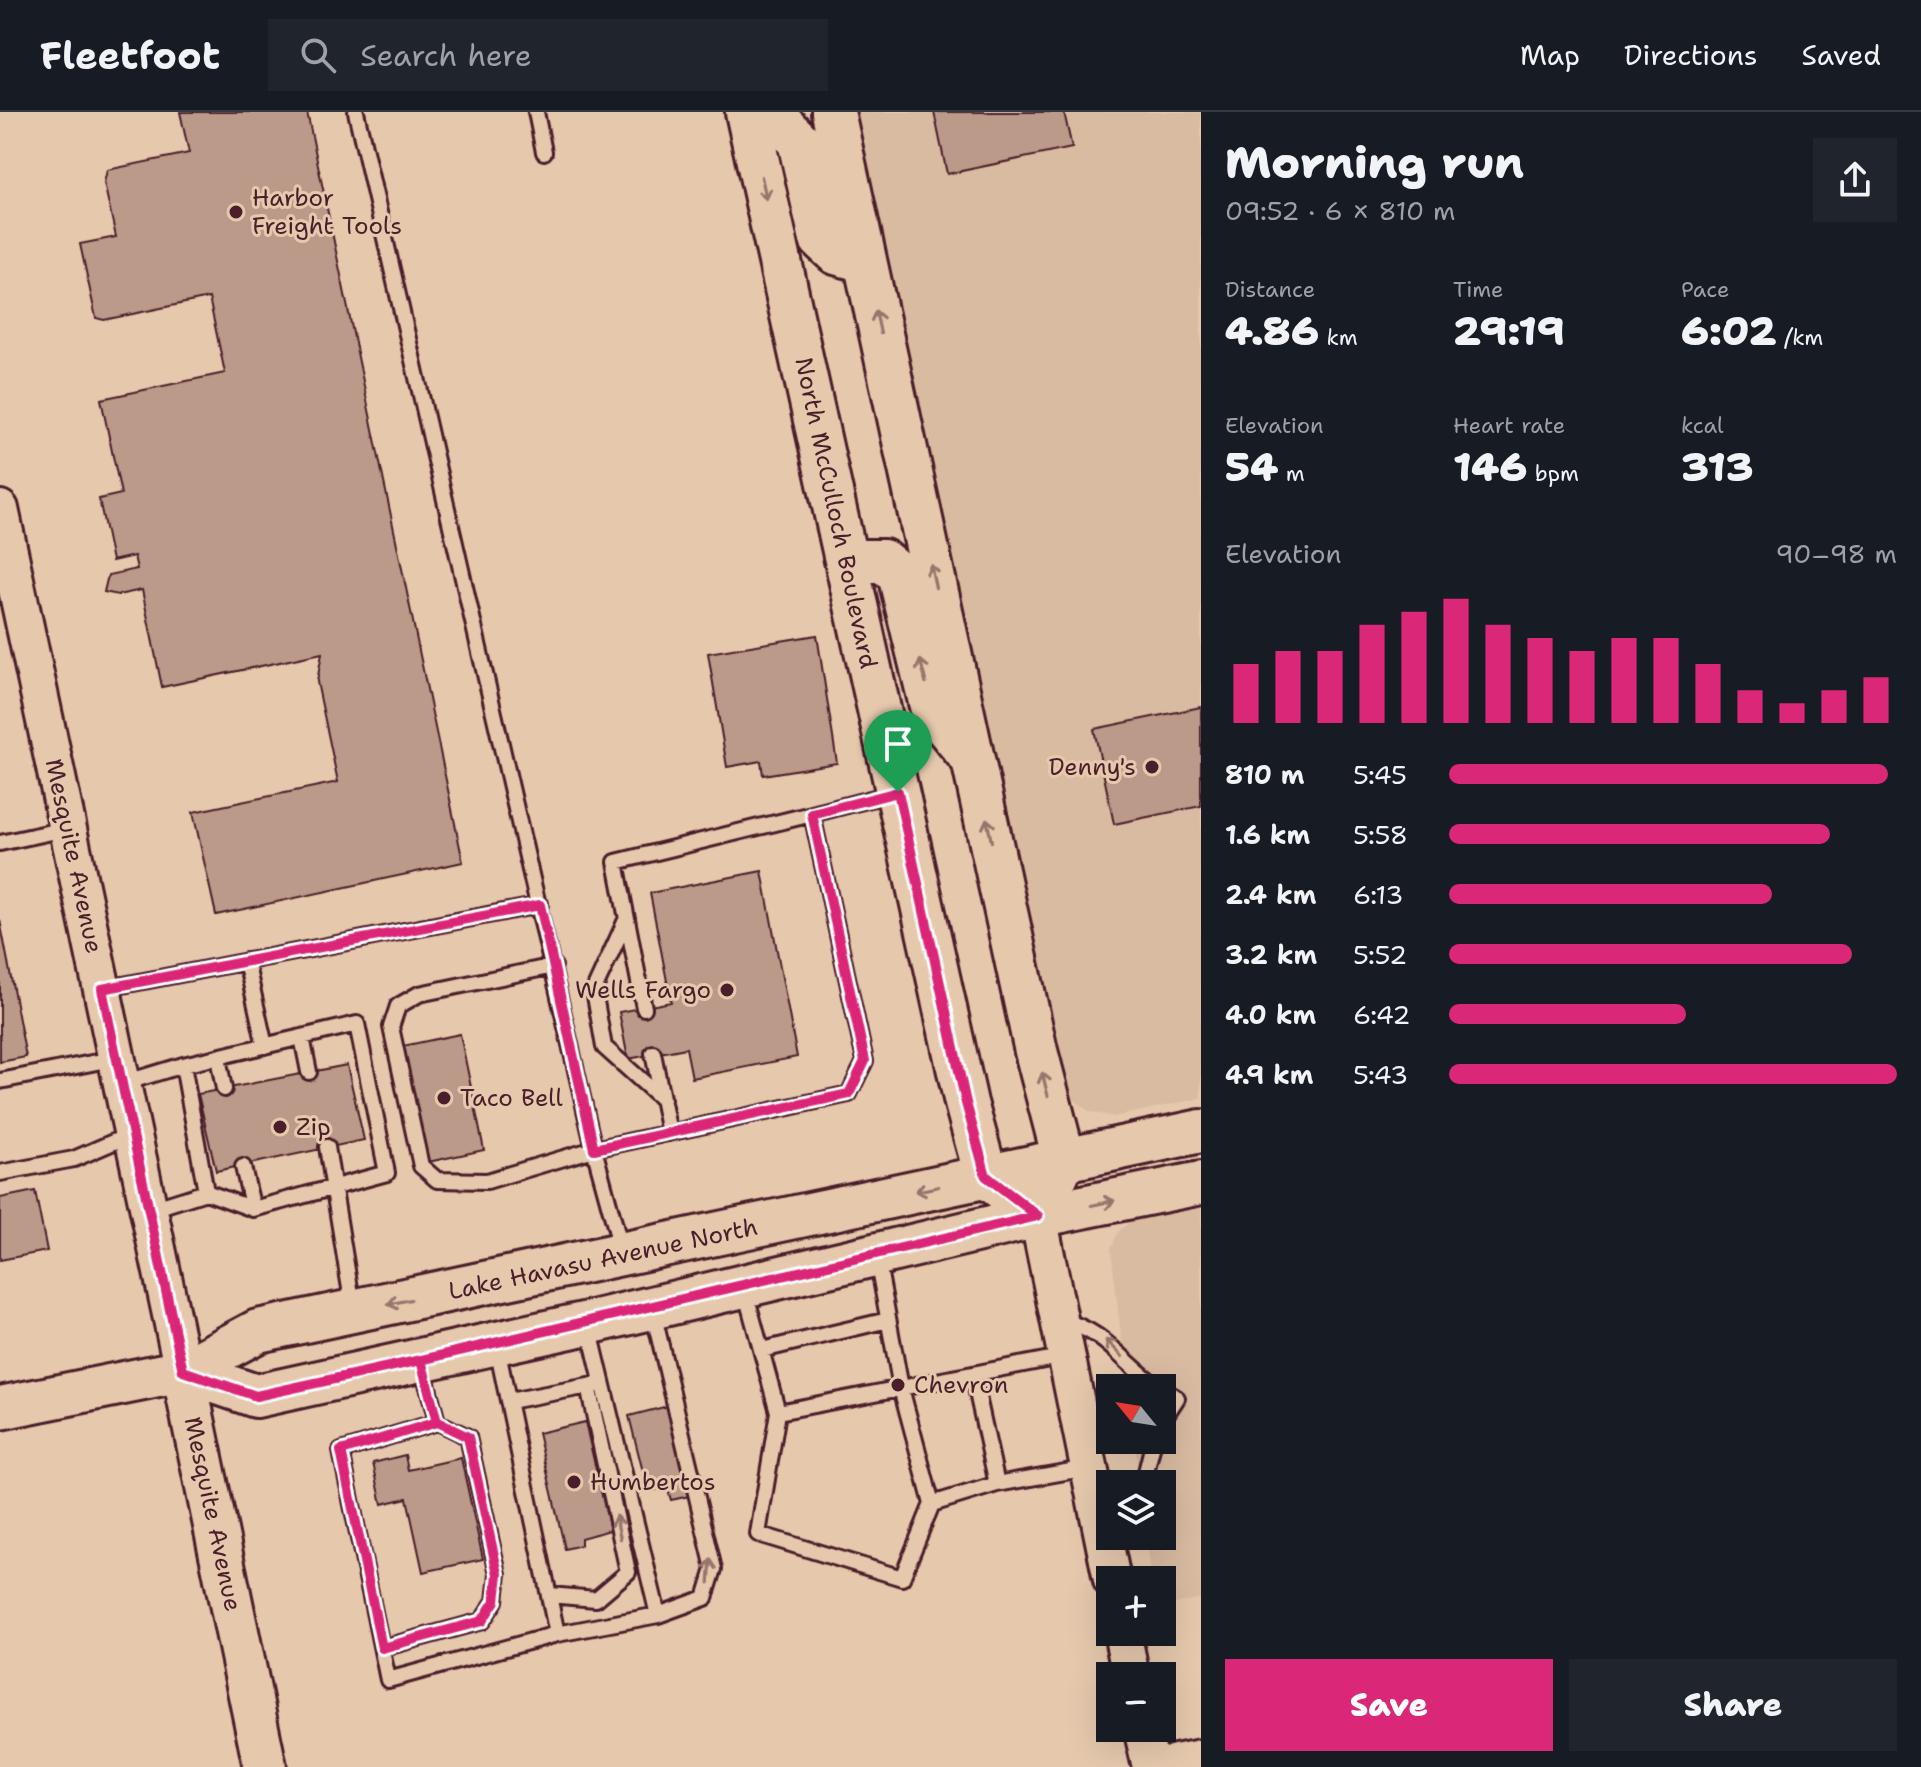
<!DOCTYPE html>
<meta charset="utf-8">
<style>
body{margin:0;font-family:"Shantell Sans",sans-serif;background:#20242c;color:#f1f3f6;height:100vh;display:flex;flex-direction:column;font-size:30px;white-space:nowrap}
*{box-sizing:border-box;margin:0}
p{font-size:26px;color:#9ea1a6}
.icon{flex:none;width:44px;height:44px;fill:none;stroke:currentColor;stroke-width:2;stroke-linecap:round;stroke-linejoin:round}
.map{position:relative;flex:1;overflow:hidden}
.drawer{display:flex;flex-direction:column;background:#171b24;width:720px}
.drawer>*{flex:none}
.needle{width:52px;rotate:300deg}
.fabs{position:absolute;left:1096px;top:1262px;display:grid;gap:16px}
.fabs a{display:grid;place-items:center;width:80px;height:80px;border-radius:0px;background:#171b24;box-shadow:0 8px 32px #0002;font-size:40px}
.pin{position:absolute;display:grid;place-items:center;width:68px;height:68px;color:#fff;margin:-82px -34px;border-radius:50% 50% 50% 0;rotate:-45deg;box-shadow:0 0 8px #0007}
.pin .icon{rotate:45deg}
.round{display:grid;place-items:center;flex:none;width:84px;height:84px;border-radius:0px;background:#20242c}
.headline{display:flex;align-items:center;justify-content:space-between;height:136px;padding:0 24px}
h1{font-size:44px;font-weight:800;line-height:60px}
.stats{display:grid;grid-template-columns:repeat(3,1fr);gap:12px;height:136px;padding:8px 24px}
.stats div{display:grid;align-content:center}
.stats b{font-size:40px;font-weight:800}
.stats small{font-size:22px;font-weight:400}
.stats p{font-size:22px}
.chart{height:224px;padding:16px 24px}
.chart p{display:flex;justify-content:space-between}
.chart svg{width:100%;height:144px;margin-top:8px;stroke:#db2777;stroke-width:6}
.cta{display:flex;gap:16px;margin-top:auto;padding:16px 24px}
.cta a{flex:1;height:92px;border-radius:0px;background:#db2777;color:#fff;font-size:32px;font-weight:800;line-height:92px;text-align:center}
.cta a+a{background:#20242c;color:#f1f3f6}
ul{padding:0 24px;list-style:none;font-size:26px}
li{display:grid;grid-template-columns:128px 96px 1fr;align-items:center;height:60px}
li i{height:20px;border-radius:10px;background:#db2777}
header{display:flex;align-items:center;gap:48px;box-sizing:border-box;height:112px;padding:0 40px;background:#171b24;border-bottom:2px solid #363941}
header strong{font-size:38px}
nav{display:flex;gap:44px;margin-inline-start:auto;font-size:28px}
.search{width:560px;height:72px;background:#20242c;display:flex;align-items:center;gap:20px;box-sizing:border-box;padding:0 28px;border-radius:0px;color:#9ea1a6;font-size:30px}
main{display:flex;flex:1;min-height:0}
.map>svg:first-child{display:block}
</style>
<header>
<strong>Fleetfoot</strong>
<div class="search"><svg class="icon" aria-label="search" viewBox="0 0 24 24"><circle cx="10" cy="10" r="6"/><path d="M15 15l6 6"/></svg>Search here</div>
<nav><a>Map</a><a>Directions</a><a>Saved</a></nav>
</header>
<main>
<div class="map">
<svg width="1201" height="1655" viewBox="0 0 1201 1655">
<rect width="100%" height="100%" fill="#e6c9ad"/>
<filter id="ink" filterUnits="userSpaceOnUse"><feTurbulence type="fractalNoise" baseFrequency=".0125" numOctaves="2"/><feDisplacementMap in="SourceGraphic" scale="16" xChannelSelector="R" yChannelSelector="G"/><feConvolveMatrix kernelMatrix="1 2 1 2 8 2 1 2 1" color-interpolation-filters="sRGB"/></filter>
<g filter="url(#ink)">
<path fill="#d9bba2" d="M 851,0 L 1201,0 L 1201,986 L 1114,1005 L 1090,1000 L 1063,979 Z
M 1201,1091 L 1201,1486 L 1162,1495 L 1162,1468 L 1152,1468 L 1146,1424 L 1162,1424 L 1162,1372 L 1140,1372 L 1134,1328 L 1162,1328 L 1162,1276 L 1127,1276 L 1111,1137 L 1118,1120 L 1134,1106 Z"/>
<path fill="#bb9a89" stroke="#4a1f2b" stroke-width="2" d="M 180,0 L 307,0 L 463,750 L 216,803 L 193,700 L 338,670 L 317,570 L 322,541 L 162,575 L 142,478 L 118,483 L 104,480 L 108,463 L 137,457 L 134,444 L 112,449 L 99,387 L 121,382 L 101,287 L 225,261 L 209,186 L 104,208 L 96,206 L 80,132 L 116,125 L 104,71 L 107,58 L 189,41 Z
M 934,0 L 1064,0 L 1072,36 L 947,62 Z
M 817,523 L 837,651 L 763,663 L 761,649 L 727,655 L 708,541 Z
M 1201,595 L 1201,694 L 1114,712 L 1094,617 Z
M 762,759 L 797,945 L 692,966 L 686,936 L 628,947 L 619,900 L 671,890 L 650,781 Z
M 0,808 L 26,945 L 0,950 Z
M 460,922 L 484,1038 L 428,1050 L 403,934 Z
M 347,953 L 364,1028 L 216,1059 L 198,982 Z
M 35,1079 L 47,1139 L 0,1148 L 0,1086 Z
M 672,1293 L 694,1383 L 671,1388 L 667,1375 L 648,1380 L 629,1304 Z
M 585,1310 L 610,1418 L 581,1426 L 581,1433 L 565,1437 L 538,1321 Z
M 405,1343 L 408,1358 L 461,1346 L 483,1447 L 423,1460 L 407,1386 L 382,1392 L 373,1351 Z"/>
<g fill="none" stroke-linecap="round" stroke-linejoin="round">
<g stroke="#4a1f2b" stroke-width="20">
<path id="service" d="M 356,0 L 594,1037 L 621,1136
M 536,0 L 544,40
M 0,731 L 66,717
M 627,806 L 594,878 L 604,935 L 663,988
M 246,849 L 265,934
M 554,854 L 419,882 L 398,894 L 391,915 L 421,1054 L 437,1068 L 487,1069 L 594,1037 L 849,982 L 865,949 L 812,702 L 894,681
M 102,877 L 540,793
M 644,896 L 616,750 L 812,702
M 302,925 L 309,960
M 653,941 L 669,1021
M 218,945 L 224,977
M 183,953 L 357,912 L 387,1061 L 253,1097 L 206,1080
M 0,969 L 117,946
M 124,971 L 183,953 L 206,1080 L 149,1098
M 327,1035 L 353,1195
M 243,1055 L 253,1097
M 0,1061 L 74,1047 L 132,1022
M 877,1146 L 901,1276 L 932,1392
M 744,1175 L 778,1300 L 758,1422 L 902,1466 L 932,1392 L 997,1372 L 1088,1356
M 1060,1208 C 1108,1219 1122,1252 1160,1276
M 589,1215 L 658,1503
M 497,1236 L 557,1522 L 658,1503 L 705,1486 L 714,1457 L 653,1200
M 762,1238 L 888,1208
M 422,1252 L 437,1310 L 341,1339 L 388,1568 L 557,1522
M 973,1262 L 997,1372
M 1162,1277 L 1177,1286 L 1162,1309
M 509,1289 L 594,1273
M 778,1300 L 1065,1244
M 1143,1372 L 1154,1328
M 549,1483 L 596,1487 L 628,1460 L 588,1274
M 382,1536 L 482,1509 L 495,1489 L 498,1462 L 468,1325 L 437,1310"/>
</g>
<g stroke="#4a1f2b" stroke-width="42">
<path id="tertiary" d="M 0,397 L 183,1259
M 1038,1104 L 1112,1468
M 1122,1520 L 1131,1564
M 1142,1616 L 1151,1655"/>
</g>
<g stroke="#4a1f2b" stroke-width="48">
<path id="secondary" d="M 747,0 L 966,991 L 986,1064 L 1038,1104 L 1064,1047 L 1036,939 L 833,0
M 769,0 L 799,29 L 821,127 L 836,141 L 865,149
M 847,449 L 883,449 L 899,462 L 932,598 L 968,642
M 183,1259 L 256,1284 L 588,1211 L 1038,1104 L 1201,1071
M 183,1259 L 265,1655
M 0,1296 L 183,1259 L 258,1219 L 1201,1019"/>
</g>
<g stroke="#4a1f2b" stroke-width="50">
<path id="trunk" d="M 1176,1655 L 1201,1650"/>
</g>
<use href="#service" stroke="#e6c9ad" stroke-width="14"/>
<use href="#tertiary" stroke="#e6c9ad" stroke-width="36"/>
<use href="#secondary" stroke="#e6c9ad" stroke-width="42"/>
<use href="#trunk" stroke="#e6c9ad" stroke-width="44"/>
</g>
<defs><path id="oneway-shaft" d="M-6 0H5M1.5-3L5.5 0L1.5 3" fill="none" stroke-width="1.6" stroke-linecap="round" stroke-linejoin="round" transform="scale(2)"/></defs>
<g stroke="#98746c">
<use href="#oneway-shaft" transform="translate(764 76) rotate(78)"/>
<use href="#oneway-shaft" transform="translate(878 210) rotate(-102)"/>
<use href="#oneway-shaft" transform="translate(933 464) rotate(-102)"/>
<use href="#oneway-shaft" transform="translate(923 559) rotate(-104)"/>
<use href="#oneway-shaft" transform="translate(989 718) rotate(-102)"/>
<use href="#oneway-shaft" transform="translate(1045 972) rotate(-104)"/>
<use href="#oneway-shaft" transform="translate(927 1077) rotate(168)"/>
<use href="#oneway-shaft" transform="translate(1103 1091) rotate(-12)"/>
<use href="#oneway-shaft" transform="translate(399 1190) rotate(168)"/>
<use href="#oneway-shaft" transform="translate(1114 1236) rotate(-135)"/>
<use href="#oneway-shaft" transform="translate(618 1415) rotate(-102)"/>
<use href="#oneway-shaft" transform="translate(710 1459) rotate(-86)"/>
</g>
</g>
<g fill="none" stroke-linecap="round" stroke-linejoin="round" filter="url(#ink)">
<g stroke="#fff" stroke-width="16">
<path id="route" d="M 898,680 L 812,702 L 865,949 L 849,982 L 594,1037 L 540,793 L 102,877 L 183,1259 L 256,1284 L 421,1248 L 437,1310 L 468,1325 L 498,1462 L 495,1489 L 482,1509 L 382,1536 L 341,1339 L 437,1310 L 421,1248 L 1038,1104 L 986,1064 L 966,991 L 898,680"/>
</g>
<use href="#route" stroke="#db2777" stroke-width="10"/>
</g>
<g fill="#4a1f2b" stroke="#e6c9ad" stroke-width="3">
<circle cx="236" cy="100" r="8"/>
<circle cx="1152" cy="655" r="8"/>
<circle cx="727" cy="878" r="8"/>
<circle cx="444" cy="986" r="8"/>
<circle cx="280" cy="1015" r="8"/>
<circle cx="898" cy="1273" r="8"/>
<circle cx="574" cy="1370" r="8"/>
</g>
<g text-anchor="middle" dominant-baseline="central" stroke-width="6" stroke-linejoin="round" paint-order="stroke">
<g font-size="24" fill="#4a1f2b" stroke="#e6c9ad" text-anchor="start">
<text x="252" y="86">Harbor<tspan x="252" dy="28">Freight Tools</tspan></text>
<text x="1136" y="655" text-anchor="end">Denny's</text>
<text x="711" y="878" text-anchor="end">Wells Fargo</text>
<text x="460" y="986">Taco Bell</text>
<text x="296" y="1015">Zip</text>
<text x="914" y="1273">Chevron</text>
<text x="590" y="1370">Humbertos</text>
</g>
<g font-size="24" fill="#4a1f2b" stroke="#e6c9ad">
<text transform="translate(836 401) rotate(78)">North McCulloch Boulevard</text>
<text transform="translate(74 744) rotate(78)">Mesquite Avenue</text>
<text transform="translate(603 1147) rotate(-12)">Lake Havasu Avenue North</text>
<text transform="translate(213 1402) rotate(78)">Mesquite Avenue</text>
</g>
</g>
</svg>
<div class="fabs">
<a><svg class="needle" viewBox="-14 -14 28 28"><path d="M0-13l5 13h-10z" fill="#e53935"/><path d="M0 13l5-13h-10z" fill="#9ea1a6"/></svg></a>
<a><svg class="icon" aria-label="layers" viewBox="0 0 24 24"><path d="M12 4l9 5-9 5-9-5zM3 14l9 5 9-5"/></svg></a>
<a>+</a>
<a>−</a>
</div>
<div class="pin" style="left:898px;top:680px;background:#1e9e55"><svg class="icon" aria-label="arrive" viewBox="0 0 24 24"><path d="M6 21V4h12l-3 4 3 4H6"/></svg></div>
</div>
<section class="drawer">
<div class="headline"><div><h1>Morning run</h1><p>09:52 · 6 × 810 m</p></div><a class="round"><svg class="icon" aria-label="share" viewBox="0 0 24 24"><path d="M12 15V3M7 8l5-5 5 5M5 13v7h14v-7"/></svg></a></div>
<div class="stats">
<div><p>Distance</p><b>4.86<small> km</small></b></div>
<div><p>Time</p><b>29:19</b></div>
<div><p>Pace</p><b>6:02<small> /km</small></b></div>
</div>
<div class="stats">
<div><p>Elevation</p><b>54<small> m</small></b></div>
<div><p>Heart rate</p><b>146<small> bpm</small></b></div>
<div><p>kcal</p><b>313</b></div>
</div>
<div class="chart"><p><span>Elevation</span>90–98 m</p>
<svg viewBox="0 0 160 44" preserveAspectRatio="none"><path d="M5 44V26M15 44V22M25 44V22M35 44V14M45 44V10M55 44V6M65 44V14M75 44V18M85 44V22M95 44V18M105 44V18M115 44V26M125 44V34M135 44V38M145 44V34M155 44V30"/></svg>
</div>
<ul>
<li><b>810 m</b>5:45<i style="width:98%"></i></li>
<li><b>1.6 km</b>5:58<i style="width:85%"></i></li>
<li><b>2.4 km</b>6:13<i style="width:72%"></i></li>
<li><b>3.2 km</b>5:52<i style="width:90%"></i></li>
<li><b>4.0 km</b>6:42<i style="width:53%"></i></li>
<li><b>4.9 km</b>5:43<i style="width:100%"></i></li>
</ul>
<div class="cta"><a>Save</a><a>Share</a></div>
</section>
</main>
